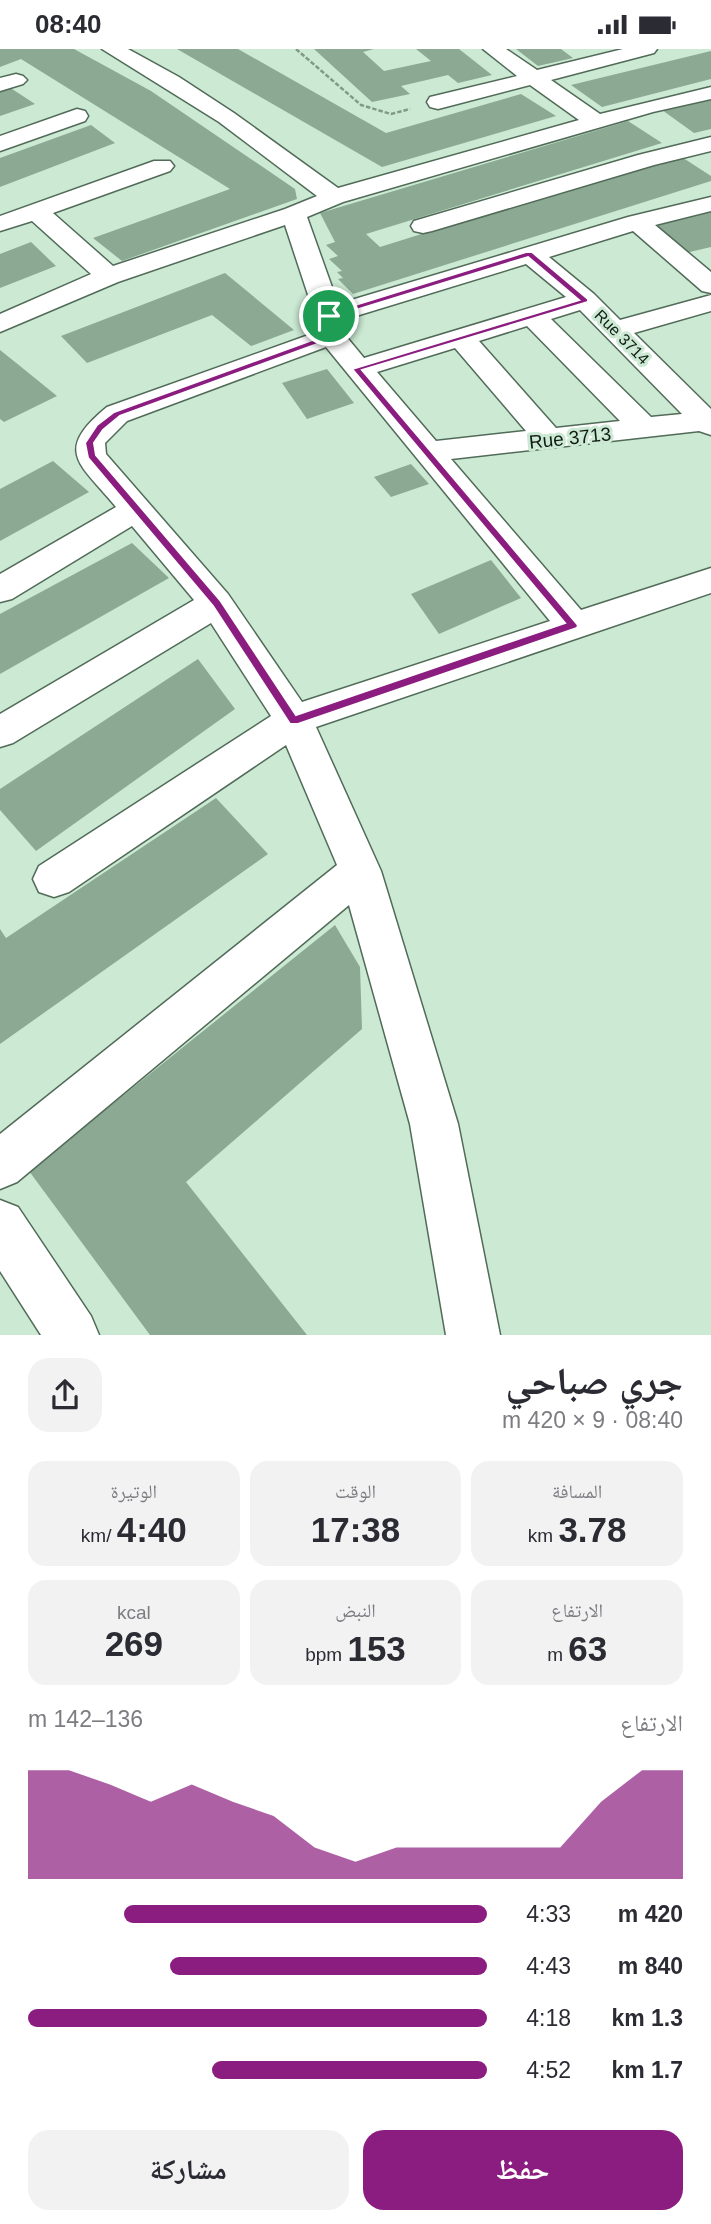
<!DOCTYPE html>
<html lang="ar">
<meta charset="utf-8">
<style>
body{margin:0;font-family:Arial,"Noto Naskh Arabic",sans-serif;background:#f2f2f3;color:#2b2b33;direction:rtl;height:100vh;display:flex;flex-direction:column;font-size:26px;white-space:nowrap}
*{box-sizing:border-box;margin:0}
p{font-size:23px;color:#7c7c81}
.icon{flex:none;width:38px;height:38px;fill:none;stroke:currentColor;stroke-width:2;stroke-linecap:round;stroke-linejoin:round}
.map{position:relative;height:1286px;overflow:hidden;direction:ltr}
.side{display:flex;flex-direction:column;background:#fff;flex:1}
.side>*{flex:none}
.pin{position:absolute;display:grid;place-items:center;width:60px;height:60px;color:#fff;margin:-30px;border:4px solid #fff;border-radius:50%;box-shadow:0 2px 7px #0007}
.round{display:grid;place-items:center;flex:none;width:74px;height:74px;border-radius:21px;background:#f2f2f3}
.headline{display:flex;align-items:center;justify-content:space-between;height:119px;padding:0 28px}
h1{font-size:38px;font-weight:800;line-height:52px}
.stats{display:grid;grid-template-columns:repeat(3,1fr);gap:10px;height:119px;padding:7px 28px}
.stats div{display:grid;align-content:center;border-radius:18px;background:#f2f2f3;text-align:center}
.stats b{font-size:35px;font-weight:800}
.stats small{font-size:19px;font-weight:400}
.stats p{font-size:19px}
.chart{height:196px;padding:14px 28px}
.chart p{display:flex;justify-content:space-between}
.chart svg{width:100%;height:126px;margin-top:7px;fill:#8c1d80;opacity:.7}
.primary-button{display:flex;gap:14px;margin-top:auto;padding:14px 28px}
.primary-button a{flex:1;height:80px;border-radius:21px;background:#8c1d80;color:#fff;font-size:28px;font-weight:800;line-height:80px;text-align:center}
.primary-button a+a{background:#f2f2f3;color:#2b2b33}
ul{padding:0 28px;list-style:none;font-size:23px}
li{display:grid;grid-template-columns:112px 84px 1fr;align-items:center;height:52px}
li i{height:18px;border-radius:9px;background:#8c1d80}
.status{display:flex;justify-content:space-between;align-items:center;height:49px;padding:0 35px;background:#fff;direction:ltr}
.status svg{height:19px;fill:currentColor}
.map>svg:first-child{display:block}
</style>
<div class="status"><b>08:40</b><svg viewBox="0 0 49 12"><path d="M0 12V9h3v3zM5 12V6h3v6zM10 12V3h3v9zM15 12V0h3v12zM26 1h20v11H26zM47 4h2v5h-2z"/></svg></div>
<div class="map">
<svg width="711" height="1286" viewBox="0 0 711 1286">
<rect width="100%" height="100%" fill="#cbe9d3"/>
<path fill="#8ca994" d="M 0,0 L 74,0 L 151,42 L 295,140 L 297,150 L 122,212 L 93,189 L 230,140 L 21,10 L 0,18 Z
M 177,0 L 238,0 L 386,84 L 521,45 L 556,67 L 382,118 Z
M 314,0 L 374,0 L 363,3 L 384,22 L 431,12 L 416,0 L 459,0 L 492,26 L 458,34 L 448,26 L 401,37 L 410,45 L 372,53 Z
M 516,0 L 561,0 L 573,9 L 538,17 Z
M 711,2 L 711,30 L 602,58 L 571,36 Z
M 9,38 L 35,55 L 0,67 L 0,41 Z
M 711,50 L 711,80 L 694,84 L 662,61 Z
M 628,72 L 662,94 L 366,185 L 380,198 L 677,105 L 711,127 L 711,132 L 353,245 L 338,230 L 343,229 L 337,223 L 342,222 L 329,210 L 338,207 L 326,196 L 335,193 L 320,164 Z
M 91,76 L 115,94 L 0,138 L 0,109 Z
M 711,161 L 711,198 L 677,206 L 645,177 Z
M 31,193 L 56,217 L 0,239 L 0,205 Z
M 225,224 L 294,281 L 251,297 L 212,266 L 87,314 L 61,287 Z
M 0,301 L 20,317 L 57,347 L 4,373 L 0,370 Z
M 327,320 L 354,354 L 307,370 L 282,334 Z
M 53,412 L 89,443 L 0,492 L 0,440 Z
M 411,415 L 429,435 L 391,448 L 374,428 Z
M 132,494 L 169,529 L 0,625 L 0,565 Z
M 491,511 L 521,549 L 439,585 L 411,545 Z
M 198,610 L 235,660 L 36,802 L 0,761 L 0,740 Z
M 216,749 L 268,805 L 0,995 L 0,880 L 6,889 Z
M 335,876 L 360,918 L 362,980 L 186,1133 L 307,1286 L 150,1286 L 29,1122 Z"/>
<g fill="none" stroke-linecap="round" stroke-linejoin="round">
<g stroke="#516b58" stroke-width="3">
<path id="street" d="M 102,0 L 128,0 L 179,28 L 234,64 L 338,139 L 579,71 L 530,36 L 438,60 L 430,58 L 427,53 L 430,48 L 517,27 L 483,0 L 506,0 L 537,21 L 623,0 L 657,0 L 654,4 L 551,31 L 600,65 L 711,38 L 711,50 L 653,63 L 343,153 L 307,168 L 338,255 L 628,168 L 711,148 L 711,162 L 655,176 L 711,223 L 711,244 L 702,242 L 633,182 L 549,208 L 594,245 L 620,271 L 711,246 L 711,262 L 634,284 L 711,360 L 711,386 L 699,382 L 451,410 L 581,561 L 711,519 L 711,544 L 316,678 L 381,822 L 458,1075 L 500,1286 L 446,1286 L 410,1075 L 349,856 L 17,1133 L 0,1140 L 0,1085 L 337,816 L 286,696 L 69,843 L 54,848 L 39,843 L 33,830 L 39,817 L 271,667 L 211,574 L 13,694 L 0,698 L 0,665 L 194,551 L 132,477 L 12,550 L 0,553 L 0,525 L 116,458 C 81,415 52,403 107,358 L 317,283 L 315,267 L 285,176 L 118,233 L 0,283 L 0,265 L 91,225 L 32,172 L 0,182 L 0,167 L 154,112 L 170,112 L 174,117 L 170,122 L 53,164 L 113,217 L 285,160 L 317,147 L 219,73 ZM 526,215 L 566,248 L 364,309 L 345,286 L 343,271 ZM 580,261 L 682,365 L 651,368 L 551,270 ZM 527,277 L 620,372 L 556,379 L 479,292 ZM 326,298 L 550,572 L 302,653 L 228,545 L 106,405 L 105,394 L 127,372 ZM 455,299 L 526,382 L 436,392 L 377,323 Z
M 16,25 L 23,27 L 27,31 L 23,35 L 0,42 L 0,29 Z
M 77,60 L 85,62 L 88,67 L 85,72 L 0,102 L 0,87 Z
M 711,88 L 711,102 L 654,116 L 432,182 L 423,184 L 414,182 L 411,177 L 414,172 L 638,106 Z
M 0,1151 L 18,1158 L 91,1267 L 99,1286 L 41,1286 L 0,1222 Z"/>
</g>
<path stroke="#829988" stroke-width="2.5" stroke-dasharray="4.5 2" stroke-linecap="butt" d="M 296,0 L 361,56 L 391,65 L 410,60"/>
<use href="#street" fill="#fff" fill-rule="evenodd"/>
</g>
<path fill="#8c1d80" stroke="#fff" stroke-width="2" fill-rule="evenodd" d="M 526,203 L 532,203 L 588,250 L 588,253 L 362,321 L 578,576 L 577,579 L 298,675 L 290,675 L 213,557 L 88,409 L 85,394 L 97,376 L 114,363 L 326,286 L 326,265 ZM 528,208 L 579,251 L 352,320 L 565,574 L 296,666 L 220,551 L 96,406 L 94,394 L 103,381 L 120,367 L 334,289 L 333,268 Z"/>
<g text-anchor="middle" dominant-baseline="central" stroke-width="6" stroke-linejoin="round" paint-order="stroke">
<g font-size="16" fill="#111c14" stroke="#cbe9d3">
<text transform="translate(622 288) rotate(45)">Rue 3714</text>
</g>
<g font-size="19" fill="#111c14" stroke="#cbe9d3">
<text transform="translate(570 389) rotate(-6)">Rue 3713</text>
</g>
</g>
</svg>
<div class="pin" style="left:329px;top:267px;background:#1e9e55"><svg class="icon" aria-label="arrive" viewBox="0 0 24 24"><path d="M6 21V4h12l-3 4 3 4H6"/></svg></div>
</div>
<section class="side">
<div class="headline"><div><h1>جري صباحي</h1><p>08:40 · 9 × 420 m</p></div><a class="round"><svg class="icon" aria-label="share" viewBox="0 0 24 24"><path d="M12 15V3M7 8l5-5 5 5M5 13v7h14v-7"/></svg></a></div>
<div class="stats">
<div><p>المسافة</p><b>3.78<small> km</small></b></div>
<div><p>الوقت</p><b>17:38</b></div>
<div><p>الوتيرة</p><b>4:40<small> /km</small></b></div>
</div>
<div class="stats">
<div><p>الارتفاع</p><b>63<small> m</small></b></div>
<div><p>النبض</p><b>153<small> bpm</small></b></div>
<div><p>kcal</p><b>269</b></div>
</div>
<div class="chart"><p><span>الارتفاع</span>136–142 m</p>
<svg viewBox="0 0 160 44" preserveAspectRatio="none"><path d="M0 44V6L10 6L20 11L30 17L40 11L50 17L60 22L70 33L80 38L90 33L100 33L110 33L120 33L130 33L140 17L150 6L160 6V44z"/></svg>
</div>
<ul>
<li><b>420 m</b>4:33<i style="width:79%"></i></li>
<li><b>840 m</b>4:43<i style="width:69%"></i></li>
<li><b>1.3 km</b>4:18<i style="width:100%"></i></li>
<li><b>1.7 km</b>4:52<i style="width:60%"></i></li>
</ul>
<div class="primary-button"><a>حفظ</a><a>مشاركة</a></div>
</section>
